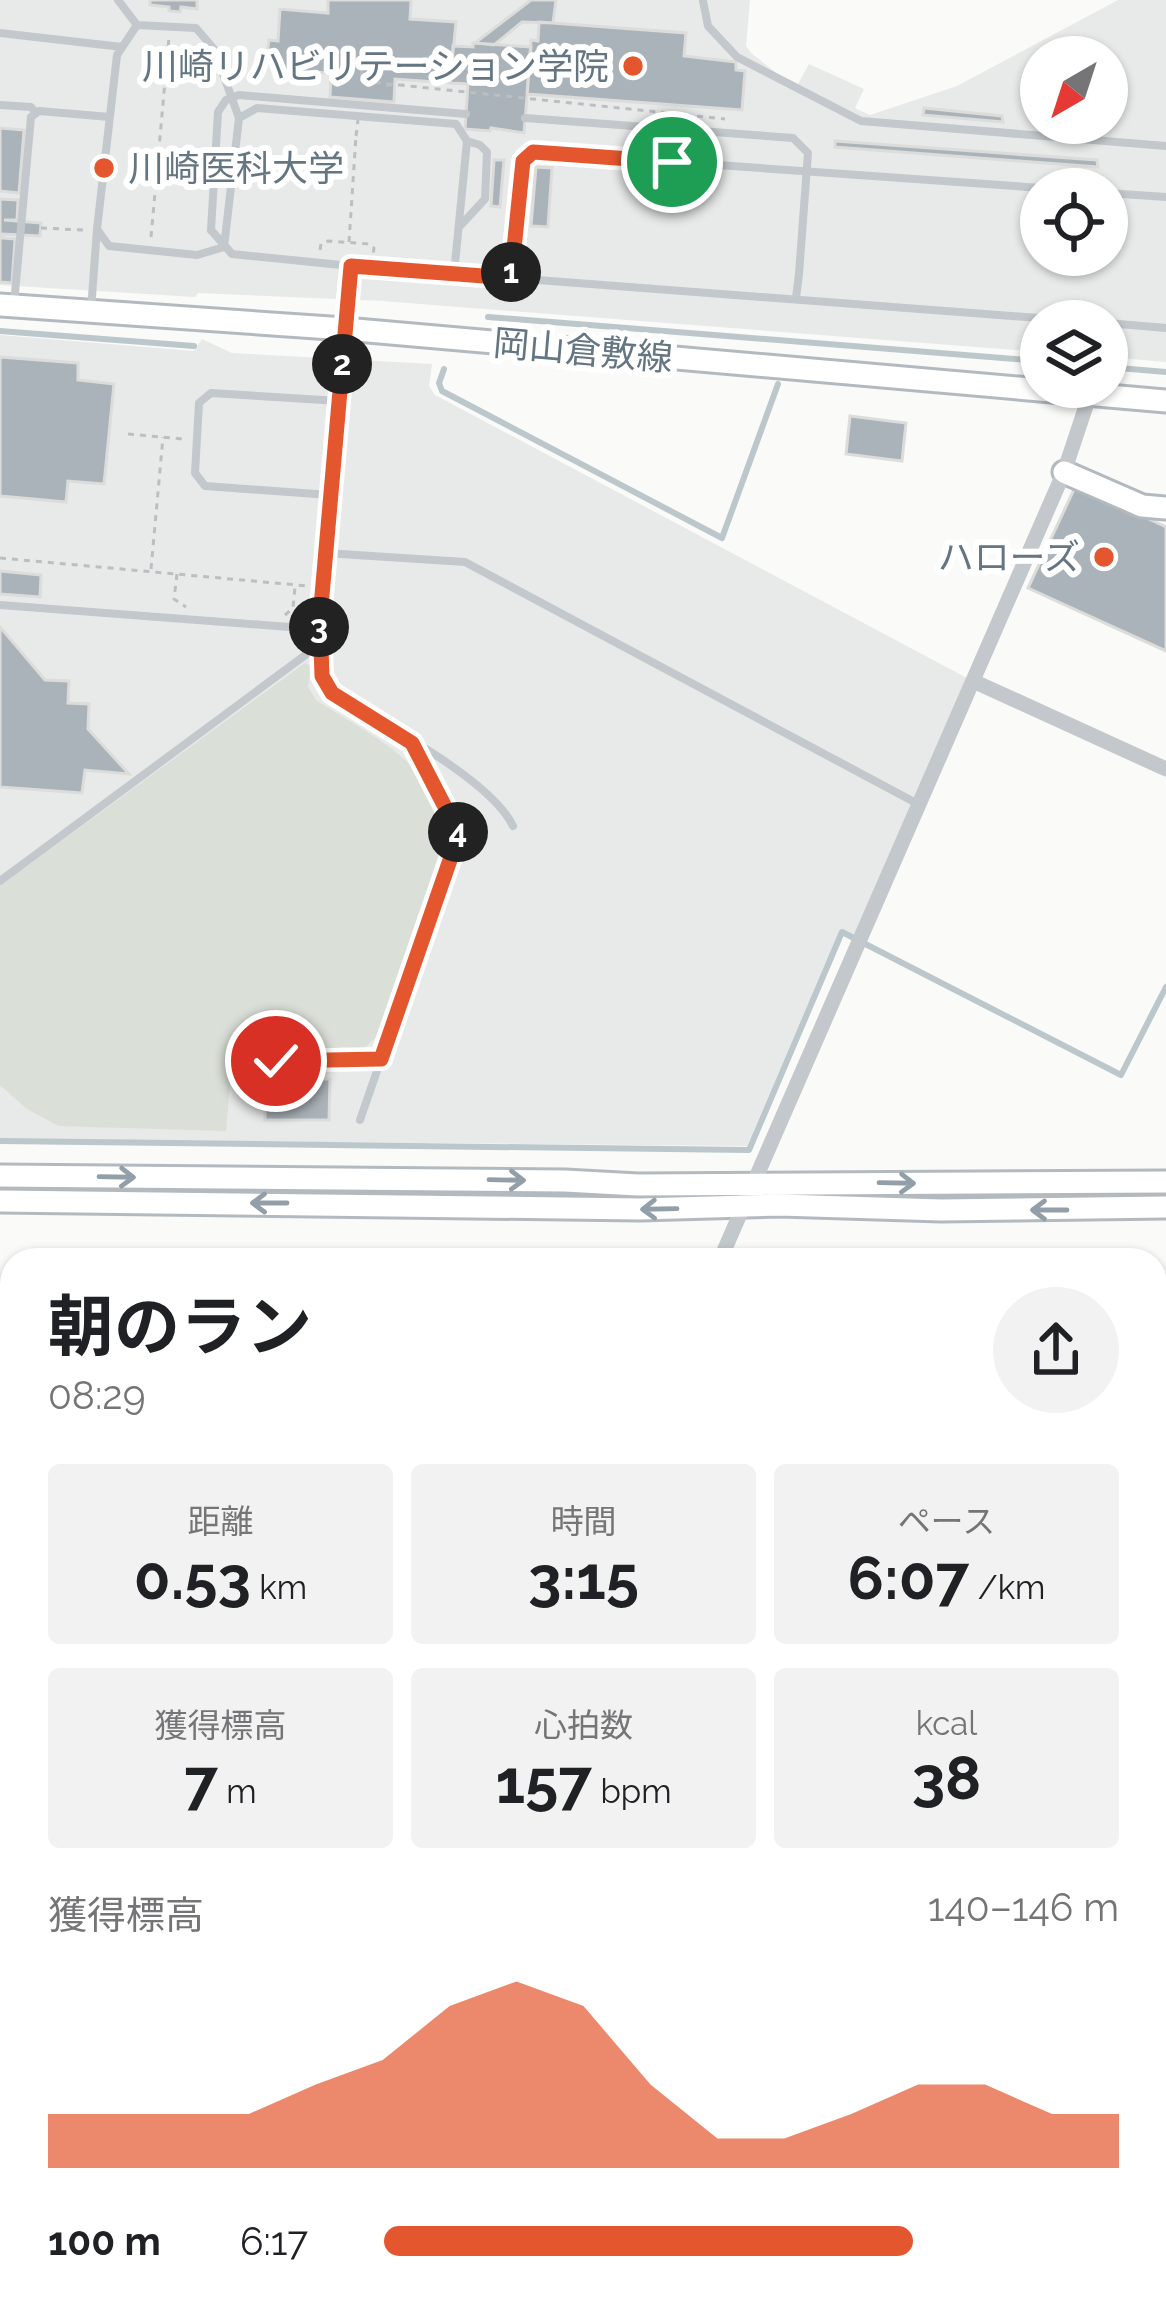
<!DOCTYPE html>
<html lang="ja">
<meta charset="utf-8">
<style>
body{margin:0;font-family:Raleway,"Noto Sans JP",sans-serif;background:#f2f2f2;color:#202124;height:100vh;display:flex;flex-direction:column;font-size:45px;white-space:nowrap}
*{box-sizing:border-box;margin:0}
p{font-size:39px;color:#757577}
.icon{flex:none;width:66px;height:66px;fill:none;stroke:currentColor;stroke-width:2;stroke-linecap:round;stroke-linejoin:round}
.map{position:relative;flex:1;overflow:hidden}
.drawer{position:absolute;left:0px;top:1248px;width:1167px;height:1062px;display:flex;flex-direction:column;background:#fff;border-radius:36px 36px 0 0;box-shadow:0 3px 9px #0004}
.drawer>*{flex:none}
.needle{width:78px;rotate:219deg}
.controls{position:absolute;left:1020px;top:36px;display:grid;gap:24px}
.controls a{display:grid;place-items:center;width:108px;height:108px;border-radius:50%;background:#fff;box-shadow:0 3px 9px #0004;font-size:60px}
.pin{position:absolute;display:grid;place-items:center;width:102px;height:102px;color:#fff;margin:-51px;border:6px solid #fff;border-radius:50%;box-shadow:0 3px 12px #0007}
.km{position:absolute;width:60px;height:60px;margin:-30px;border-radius:50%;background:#222;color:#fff;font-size:33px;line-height:60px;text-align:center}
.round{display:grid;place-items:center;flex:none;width:126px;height:126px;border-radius:63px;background:#f2f2f2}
.head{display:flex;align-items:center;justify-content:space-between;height:204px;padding:0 48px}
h1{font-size:66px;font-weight:700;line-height:90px}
.metrics{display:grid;grid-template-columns:repeat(3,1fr);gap:18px;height:204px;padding:12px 48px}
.metrics div{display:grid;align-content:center;border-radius:12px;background:#f2f2f2;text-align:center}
.metrics b{font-size:60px;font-weight:700}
.metrics small{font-size:33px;font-weight:400}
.metrics p{font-size:33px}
.chart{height:336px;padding:24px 48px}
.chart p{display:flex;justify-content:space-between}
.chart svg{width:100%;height:216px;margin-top:12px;fill:#e4572e;opacity:.7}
ul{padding:0 48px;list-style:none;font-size:39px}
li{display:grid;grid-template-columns:192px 144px 1fr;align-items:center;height:90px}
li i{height:30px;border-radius:15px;background:#e4572e}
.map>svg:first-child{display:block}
</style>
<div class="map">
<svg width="1166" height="2310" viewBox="0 0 1166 2310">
<rect width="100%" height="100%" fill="#fafaf8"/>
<path fill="#e8e9e9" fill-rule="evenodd" d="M 0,0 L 750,0 L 746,46 L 751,53 L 779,75 L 798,84 L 809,64 L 864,89 L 855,108 L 870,115 L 957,86 L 1118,0 L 1166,0 L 1166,362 L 1107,357 L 1107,321 L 1041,321 L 1041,352 L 382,301 L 198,293 L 195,297 L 0,285 ZM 1041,57 L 1107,57 L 1107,123 L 1041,123 ZM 1041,189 L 1107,189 L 1107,255 L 1041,255 Z
M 0,335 L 194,351 L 202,339 L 232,353 L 432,364 L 429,386 L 435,395 L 967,678 L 854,935 L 840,930 L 747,1146 L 0,1139 Z"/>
<path fill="#dadfd7" d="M 305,663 L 311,666 L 308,687 L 316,700 C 380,742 447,767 447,855 L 390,1025 L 363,1049 L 342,1047 L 322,1057 L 265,1055 L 266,1068 L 231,1072 L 226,1131 L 59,1126 L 27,1109 L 0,1085 L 0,886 Z
M 12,1496 L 12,2298 L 1155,2298 L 1155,1921 L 1166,1939 L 1166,2310 L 0,2310 L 0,1499 Z"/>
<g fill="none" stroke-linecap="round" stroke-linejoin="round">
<path stroke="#bbc7cb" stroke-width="6" d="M 488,317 L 1041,361
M 0,331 L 194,346
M 1107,367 L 1166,372
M 444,369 L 439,383 L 442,391 L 722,538 L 778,384
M 0,1141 L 749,1150 L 842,932 L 1121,1075 L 1166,987"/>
</g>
<path fill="#aab3b9" stroke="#dcdcda" stroke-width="3" d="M 150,0 L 197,0 L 197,9 L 181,7 L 180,12 L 169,11 L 169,7 L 150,5 Z
M 328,0 L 411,0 L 410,19 L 456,22 L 450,83 L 395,79 L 394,102 L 330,97 L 331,73 L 276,70 L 276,61 L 266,60 L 269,40 L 278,41 L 280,9 L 328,13 Z
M 531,0 L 556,0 L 553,23 L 522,22 L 494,45 L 475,43 Z
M 539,22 L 686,33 L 684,56 L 736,62 L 736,70 L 745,71 L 742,110 L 527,94 L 531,40 L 538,41 Z
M 473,43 L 531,47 L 524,133 L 491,128 L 490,131 L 465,129 L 468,84 L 450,83 L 453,46 L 473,47 Z
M 924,108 L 1002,116 L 1003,122 L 923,115 Z
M 0,128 L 24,130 L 19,193 L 0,191 Z
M 835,141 L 1097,160 L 1098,167 L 835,147 Z
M 494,160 L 504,160 L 500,207 L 491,206 Z
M 536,167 L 552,168 L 548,227 L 531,226 Z
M 0,199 L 18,200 L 17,220 L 4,220 L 41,223 L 40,236 L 3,234 L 2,238 L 15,239 L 12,283 L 0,282 Z
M 0,357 L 78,363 L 78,380 L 114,384 L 104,484 L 68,481 L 66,502 L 0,496 Z
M 850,416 L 906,423 L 902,461 L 846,454 Z
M 1076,485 L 1166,527 L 1166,651 L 1028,588 Z
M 0,571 L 41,575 L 40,597 L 0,594 Z
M 0,627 L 45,680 L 69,681 L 68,703 L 89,704 L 88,729 L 129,774 L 85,770 L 82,793 L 0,787 Z
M 265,1079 L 330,1079 L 329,1120 L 265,1120 Z"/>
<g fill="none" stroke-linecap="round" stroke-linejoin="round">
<path stroke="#d5d9db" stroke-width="27" stroke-dasharray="27 14" stroke-linecap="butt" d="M 0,1966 L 12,1958
M 0,2118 L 12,2110"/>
<g stroke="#b3babf" stroke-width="27">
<path id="secondary" d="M 0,305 L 345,329 L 1166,401
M 1064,472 L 1142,506 L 1166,508
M 0,1176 L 565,1181 L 638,1185 L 1166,1182
M 0,1201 L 640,1209 L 780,1205 L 941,1210 L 1166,1207"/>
</g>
<g stroke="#b4b9bd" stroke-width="33">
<path id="highway" d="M 1155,1396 L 1166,1392
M 1155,1489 L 1166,1484"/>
</g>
<path stroke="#bbbfc2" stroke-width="3" stroke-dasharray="6 6" stroke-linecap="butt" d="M 362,71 L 361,81 L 725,119
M 386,85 L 406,85
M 41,228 L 83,230
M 151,237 L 169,37
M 349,242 L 356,136
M 320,250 L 321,244 L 328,241 L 370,244 L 374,248 L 373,255
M 128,434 L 183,439
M 0,558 L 308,586
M 151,569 L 163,437
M 177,574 L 174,599 L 186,607
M 285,615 L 293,608 L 295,587
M 0,1706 L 12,1703
M 376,2298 L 377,2310"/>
<path stroke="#c3c8cc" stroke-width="8" d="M 118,0 L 137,25
M 703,1 L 708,26 L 737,57 L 861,121 L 1166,146
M 0,33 L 122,47
M 0,105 L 31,107 L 36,113
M 239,118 L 214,49 L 196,28 L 137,25 L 117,55 L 97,229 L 109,246 L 197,255 L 224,247 L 239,118 L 257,108 L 456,124 L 467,141 L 454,274
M 1107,193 L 1166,197
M 460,226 L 485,199 L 487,152 L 480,145 L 467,141
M 211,230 L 232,254 L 351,266 L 1079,321
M 511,278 L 523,161 L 534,152 L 1056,189
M 796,298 L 799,274
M 14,304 L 31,117 L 39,111 L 110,117
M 91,310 L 97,229
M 1107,323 L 1166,328
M 330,495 L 205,486 L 195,473 L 199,403 L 211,393 L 339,401
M 325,553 L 465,562 L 918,804
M 0,605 L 303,628 L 319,618 L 351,266
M 319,619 L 322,676 L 332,693 C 379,722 490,778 513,826
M 0,881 L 319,645
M 276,1061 L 381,1059
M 360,1120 L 459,834 L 413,743"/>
<path stroke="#c3c8cc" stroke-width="15" d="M 973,681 L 1166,769
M 720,1260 L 1064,472 L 1090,394
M 1155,1308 L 1166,1304
M 1155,1329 L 1166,1335
M 0,1403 L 12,1402
M 1155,1551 L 1166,1548"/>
<use href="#secondary" stroke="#fff" stroke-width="21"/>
<use href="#highway" stroke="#fff" stroke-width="27"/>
<path stroke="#bbbfc2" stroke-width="3" stroke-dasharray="6 6" stroke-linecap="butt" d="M 356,136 L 358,120"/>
<path stroke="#c3c8cc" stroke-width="8" d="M 525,118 L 793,138 L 808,153 L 799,274
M 211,230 L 218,112 L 226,100 L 239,95 L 466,114"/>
</g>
<defs><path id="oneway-shaft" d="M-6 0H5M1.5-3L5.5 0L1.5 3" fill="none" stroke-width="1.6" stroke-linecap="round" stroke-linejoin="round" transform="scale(3)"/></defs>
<g stroke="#939fa8">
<use href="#oneway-shaft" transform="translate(117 1177) rotate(1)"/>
<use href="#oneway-shaft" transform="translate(507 1180) rotate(1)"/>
<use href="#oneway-shaft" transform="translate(897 1183) rotate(1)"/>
<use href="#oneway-shaft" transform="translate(269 1203) rotate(-180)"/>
<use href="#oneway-shaft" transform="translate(659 1209) rotate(179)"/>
<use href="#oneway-shaft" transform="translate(1049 1210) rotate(180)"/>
</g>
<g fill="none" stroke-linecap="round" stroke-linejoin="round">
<g stroke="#fff" stroke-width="24">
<path id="route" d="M 276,1061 L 381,1059 L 459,834 L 412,743 L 332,693 L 322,676 L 320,618 L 351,266 L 511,278 L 523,161 L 533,152 L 672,162"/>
</g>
<use href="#route" stroke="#e4572e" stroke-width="15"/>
</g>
<g fill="#e4572e" stroke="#fff" stroke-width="4.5">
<circle cx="633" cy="66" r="12"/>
<circle cx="104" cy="168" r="12"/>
<circle cx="1104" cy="557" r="12"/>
</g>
<g text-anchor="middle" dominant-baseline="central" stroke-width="12" stroke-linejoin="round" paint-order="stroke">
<g font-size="36" fill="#657683" stroke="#fff" text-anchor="end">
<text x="609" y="66">川崎リハビリテーション学院</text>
<text x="128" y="168" text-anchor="start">川崎医科大学</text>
<text x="1080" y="557">ハローズ</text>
</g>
<g font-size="36" fill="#657683" stroke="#fff">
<text transform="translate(583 350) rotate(5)">岡山倉敷線</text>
</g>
</g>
</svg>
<div class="controls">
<a><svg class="needle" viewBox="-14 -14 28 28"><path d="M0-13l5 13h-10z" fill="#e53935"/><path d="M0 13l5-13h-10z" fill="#757577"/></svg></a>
<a><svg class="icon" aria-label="locate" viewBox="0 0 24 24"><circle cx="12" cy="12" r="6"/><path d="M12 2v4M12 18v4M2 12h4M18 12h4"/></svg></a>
<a><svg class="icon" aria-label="layers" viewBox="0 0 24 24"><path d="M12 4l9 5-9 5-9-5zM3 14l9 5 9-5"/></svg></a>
</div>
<div class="pin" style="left:672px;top:162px;background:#1e9e55"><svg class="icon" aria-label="arrive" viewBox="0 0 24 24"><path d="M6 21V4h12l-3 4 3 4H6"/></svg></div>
<div class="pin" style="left:276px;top:1061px;background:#d93025"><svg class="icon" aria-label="check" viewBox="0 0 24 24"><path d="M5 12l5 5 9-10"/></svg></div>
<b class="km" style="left:511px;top:272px">1</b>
<b class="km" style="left:342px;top:364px">2</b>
<b class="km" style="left:319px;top:627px">3</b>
<b class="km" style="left:458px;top:832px">4</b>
<section class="drawer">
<div class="head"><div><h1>朝のラン</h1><p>08:29</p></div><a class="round"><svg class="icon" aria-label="share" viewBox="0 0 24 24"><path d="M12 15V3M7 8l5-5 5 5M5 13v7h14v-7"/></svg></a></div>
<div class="metrics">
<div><p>距離</p><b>0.53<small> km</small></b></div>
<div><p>時間</p><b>3:15</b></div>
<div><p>ペース</p><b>6:07<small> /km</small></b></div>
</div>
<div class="metrics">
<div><p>獲得標高</p><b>7<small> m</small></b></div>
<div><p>心拍数</p><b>157<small> bpm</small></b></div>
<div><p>kcal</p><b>38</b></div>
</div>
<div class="chart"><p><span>獲得標高</span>140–146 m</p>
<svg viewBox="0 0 160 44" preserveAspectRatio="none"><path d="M0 44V33L10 33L20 33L30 33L40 27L50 22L60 11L70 6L80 11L90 27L100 38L110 38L120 33L130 27L140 27L150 33L160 33V44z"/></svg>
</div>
<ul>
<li><b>100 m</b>6:17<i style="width:72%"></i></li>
</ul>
</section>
</div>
